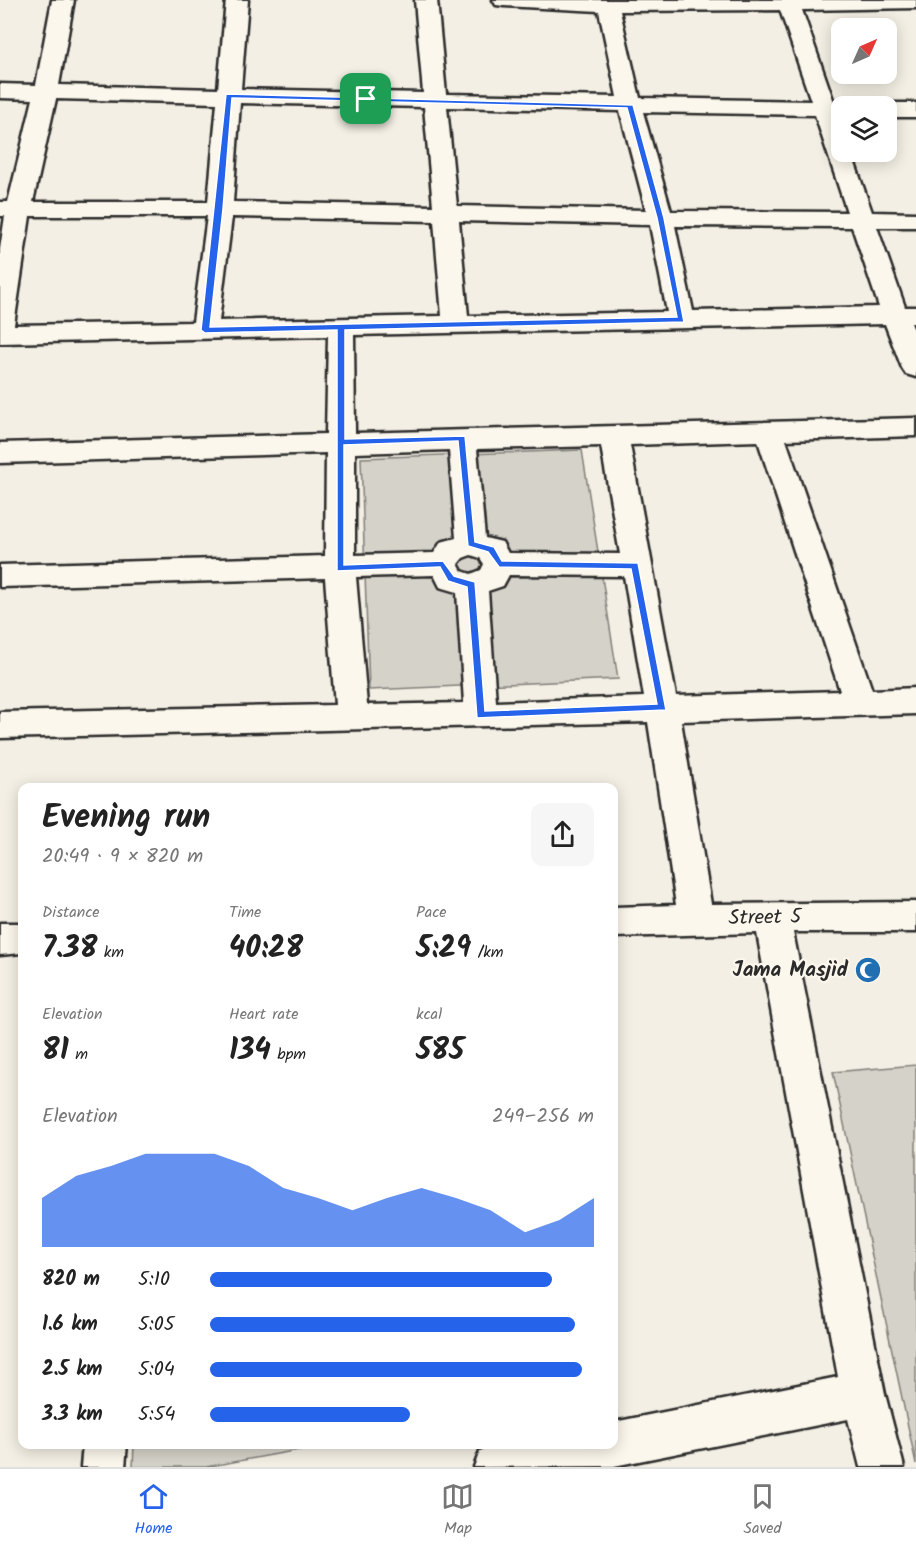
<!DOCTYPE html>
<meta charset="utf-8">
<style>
body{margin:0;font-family:Kalam,sans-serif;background:#f6f6f6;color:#222;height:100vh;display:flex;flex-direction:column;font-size:22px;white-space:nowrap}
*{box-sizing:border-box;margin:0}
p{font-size:20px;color:#767676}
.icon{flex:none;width:33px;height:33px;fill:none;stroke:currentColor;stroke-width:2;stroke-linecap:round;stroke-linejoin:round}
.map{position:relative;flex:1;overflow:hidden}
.panel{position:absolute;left:18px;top:783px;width:600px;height:666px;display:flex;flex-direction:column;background:#fff;border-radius:12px;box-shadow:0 3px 15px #0003}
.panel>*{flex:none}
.needle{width:39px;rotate:45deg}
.fabs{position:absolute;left:831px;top:18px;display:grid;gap:12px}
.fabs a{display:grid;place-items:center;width:66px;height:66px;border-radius:12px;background:#fff;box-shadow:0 3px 15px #0003;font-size:30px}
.pin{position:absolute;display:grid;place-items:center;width:51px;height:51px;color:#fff;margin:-26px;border-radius:12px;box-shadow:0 3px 9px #0006}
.round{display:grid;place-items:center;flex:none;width:63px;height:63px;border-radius:12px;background:#f6f6f6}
.head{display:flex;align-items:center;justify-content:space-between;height:102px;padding:0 24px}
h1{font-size:33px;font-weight:800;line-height:45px}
.figures{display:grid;grid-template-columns:repeat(3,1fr);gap:9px;height:102px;padding:6px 24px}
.figures div{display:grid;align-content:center}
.figures b{font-size:30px;font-weight:800}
.figures small{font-size:16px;font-weight:400}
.figures p{font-size:16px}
.chart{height:168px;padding:12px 24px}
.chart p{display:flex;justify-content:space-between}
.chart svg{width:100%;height:108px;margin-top:6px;fill:#2563eb;opacity:.7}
ul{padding:0 24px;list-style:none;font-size:20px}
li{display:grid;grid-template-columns:96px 72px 1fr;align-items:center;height:45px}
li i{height:15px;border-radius:8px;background:#2563eb}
.tab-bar{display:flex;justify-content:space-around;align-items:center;height:84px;border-top:2px solid #e0e0e0;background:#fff;font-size:16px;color:#767676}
.tab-bar a{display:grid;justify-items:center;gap:3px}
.tab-bar .selected{color:#2563eb}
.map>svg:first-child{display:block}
</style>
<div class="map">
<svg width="916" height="1467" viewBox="0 0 916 1467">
<rect width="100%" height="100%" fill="#f3efe4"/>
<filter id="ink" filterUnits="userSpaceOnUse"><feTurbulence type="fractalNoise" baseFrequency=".0167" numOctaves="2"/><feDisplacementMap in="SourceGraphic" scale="12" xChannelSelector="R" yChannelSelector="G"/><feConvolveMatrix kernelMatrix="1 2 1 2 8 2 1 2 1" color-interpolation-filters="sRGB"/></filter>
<g filter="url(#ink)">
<path fill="#d5d2c9" stroke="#807e7a" stroke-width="1.5" d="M 582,450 L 618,679 L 369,690 L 361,458 Z
M 916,1065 L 916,1464 L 833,1072 Z
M 134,1445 L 134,1444 L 326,1445 L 206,1467 L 133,1467 Z"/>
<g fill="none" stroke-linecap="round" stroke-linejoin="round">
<g stroke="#2b2b2b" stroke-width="5">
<path id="minor" d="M 52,0 L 74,0 L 59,85 L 218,89 L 226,0 L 248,0 L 241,89 L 423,93 L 415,0 L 437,0 L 446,94 L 617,97 L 599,11 L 504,6 L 496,5 L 493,0 L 916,0 L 916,8 L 802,10 L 834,102 L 852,106 L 842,106 L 842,116 L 839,116 L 842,152 L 851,152 L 872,212 L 916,213 L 916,227 L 877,227 L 905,307 L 916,307 L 916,323 L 911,323 L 916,335 L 916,377 L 906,374 L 902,368 L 885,324 L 354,335 L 355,433 L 916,418 L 916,436 L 786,440 L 872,690 L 916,688 L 916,714 L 681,721 L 711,904 L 916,902 L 916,932 L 793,932 L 885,1394 L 904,1467 L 860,1467 L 848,1419 L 614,1466 L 474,1467 L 480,1451 L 496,1445 L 614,1444 L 614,1422 L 838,1377 L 757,933 L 614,937 L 614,907 L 676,905 L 648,722 L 0,738 L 0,712 L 335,705 L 325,578 L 0,587 L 0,565 L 325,556 L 326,453 L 0,463 L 0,443 L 326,434 L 328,336 L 0,343 L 0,249 L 5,216 L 0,216 L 0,202 L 8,202 L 33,99 L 0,98 L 0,84 L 36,85 ZM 780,10 L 811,101 L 640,98 L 620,11 ZM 56,99 L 217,103 L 208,202 L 33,202 ZM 240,103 L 424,107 L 433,206 L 233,202 ZM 447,107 L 620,111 L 646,210 L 457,206 ZM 643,112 L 815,115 L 847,212 L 671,211 ZM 30,216 L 207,216 L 193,322 L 14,325 ZM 232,217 L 434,221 L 442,316 L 219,321 ZM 459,221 L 650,225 L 667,312 L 468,316 ZM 675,226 L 852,227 L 879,307 L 693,311 ZM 758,441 L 840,691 L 676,696 L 630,445 ZM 601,446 L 620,554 L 508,553 L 502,542 L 485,538 L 477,449 ZM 449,450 L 456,538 L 441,542 L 434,553 L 355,555 L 355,453 ZM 471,555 L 480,558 L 484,564 L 481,570 L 471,574 L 462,571 L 458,564 L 463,558 ZM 434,575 L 440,587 L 457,592 L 464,703 L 367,705 L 356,577 ZM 509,575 L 624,576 L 644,697 L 496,702 L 488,591 L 503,586 Z
M 886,103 L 916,103 L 916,117 L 886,117 L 886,106 L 877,106 Z
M 0,923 L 22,923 L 22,953 L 0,955 Z
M 83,1444 L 127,1444 L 125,1467 L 81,1467 Z"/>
</g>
<use href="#minor" fill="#fbf7ec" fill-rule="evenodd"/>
</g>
</g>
<path fill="#2563eb" stroke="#fff" stroke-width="1.5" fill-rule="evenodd" d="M 226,94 L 633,105 L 664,218 L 684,322 L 345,330 L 345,439 L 465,436 L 475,542 L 494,547 L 502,561 L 638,563 L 666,710 L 477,718 L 467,587 L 448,581 L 440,567 L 337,571 L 337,330 L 205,333 L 201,330 ZM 232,98 L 627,108 L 657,218 L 677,317 L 210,327 L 223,209 ZM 458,441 L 468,546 L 488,552 L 499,567 L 631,569 L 657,704 L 485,711 L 475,582 L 454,576 L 443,561 L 344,565 L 344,445 Z"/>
<defs>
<g id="mosque-disc" transform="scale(1.35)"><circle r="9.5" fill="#1f6fb2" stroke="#fbf7ec"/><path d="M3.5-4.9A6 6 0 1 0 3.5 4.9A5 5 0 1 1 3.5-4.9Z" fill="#fff"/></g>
</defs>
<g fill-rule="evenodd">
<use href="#mosque-disc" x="868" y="970"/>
</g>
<g text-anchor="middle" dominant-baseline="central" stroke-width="4.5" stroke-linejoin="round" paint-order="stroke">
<g font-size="21" fill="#2b2b2b" stroke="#fbf7ec">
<text transform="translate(765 918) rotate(-1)">Street 5</text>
</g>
<g font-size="21" font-weight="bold" fill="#2b2b2b" stroke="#fbf7ec" text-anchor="end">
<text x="848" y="970">Jama Masjid</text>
</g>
</g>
</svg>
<div class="fabs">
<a><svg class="needle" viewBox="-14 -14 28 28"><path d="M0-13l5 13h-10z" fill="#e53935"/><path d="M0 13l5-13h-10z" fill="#767676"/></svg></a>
<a><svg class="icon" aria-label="layers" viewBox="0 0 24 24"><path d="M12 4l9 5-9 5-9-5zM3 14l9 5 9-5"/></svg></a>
</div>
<div class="pin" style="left:366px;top:99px;background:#1e9e55"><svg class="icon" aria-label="arrive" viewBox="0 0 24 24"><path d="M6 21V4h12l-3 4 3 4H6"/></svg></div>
<section class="panel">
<div class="head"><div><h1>Evening run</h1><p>20:49 · 9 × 820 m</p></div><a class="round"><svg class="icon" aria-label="share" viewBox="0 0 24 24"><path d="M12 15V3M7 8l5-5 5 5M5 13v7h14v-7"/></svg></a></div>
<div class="figures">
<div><p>Distance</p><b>7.38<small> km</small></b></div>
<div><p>Time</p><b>40:28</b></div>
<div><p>Pace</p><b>5:29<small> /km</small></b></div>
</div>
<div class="figures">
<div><p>Elevation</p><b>81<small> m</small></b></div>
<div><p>Heart rate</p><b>134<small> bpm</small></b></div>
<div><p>kcal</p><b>585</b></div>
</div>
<div class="chart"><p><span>Elevation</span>249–256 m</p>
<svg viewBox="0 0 160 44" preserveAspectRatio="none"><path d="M0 44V24L10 15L20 11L30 6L40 6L50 6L60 11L70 20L80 24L90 29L100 24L110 20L120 24L130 29L140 38L150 33L160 24V44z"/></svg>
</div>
<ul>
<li><b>820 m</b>5:10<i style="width:89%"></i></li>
<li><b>1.6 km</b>5:05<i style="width:95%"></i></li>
<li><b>2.5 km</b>5:04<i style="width:97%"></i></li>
<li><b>3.3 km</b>5:54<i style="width:52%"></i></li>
</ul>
</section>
</div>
<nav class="tab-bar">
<a class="selected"><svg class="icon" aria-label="home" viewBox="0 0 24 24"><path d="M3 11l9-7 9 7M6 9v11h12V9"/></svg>Home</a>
<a><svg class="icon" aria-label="map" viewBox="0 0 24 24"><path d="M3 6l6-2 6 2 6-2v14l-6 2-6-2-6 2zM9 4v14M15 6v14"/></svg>Map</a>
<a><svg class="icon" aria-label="saved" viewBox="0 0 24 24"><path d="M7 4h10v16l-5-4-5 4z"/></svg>Saved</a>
</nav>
